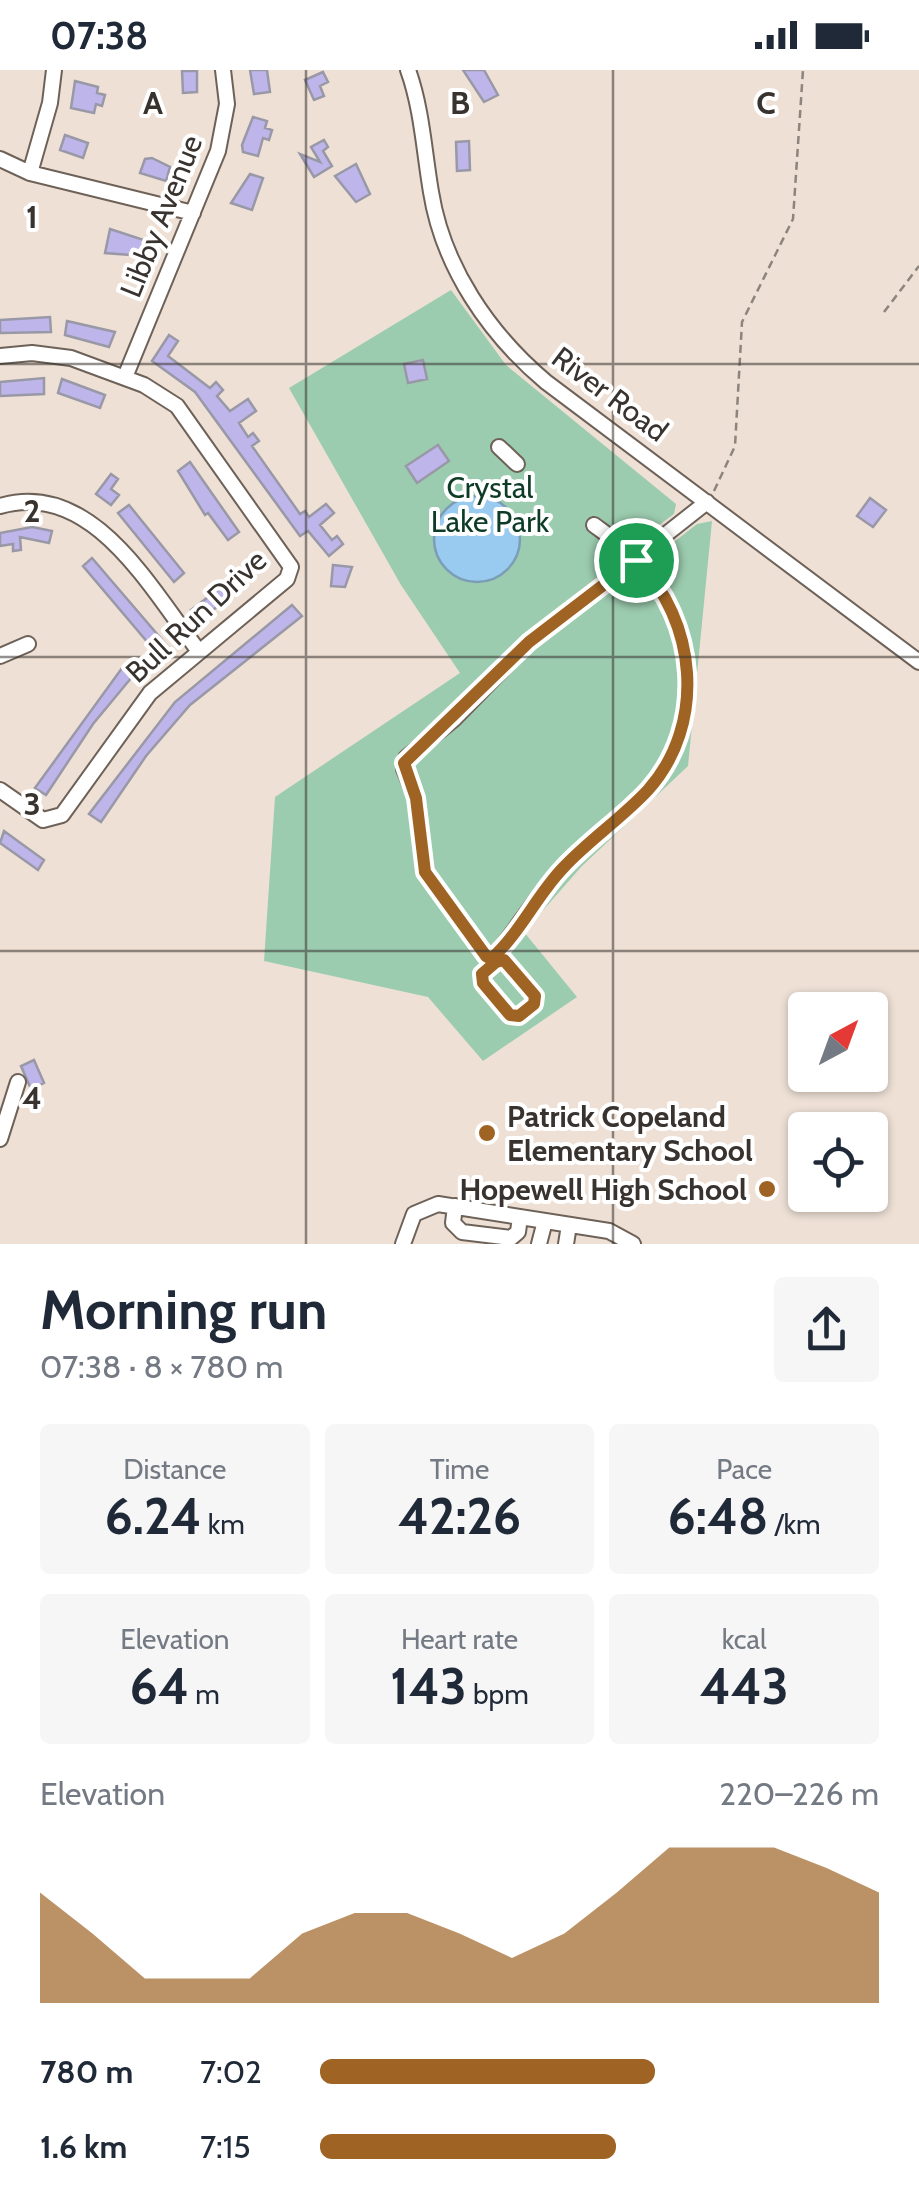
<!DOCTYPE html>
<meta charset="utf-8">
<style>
body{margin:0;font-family:Cabin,sans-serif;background:#f6f6f7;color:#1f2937;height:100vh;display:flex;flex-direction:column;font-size:38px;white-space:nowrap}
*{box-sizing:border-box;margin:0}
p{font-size:32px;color:#747a83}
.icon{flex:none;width:55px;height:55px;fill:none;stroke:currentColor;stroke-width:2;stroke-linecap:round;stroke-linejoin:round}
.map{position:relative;height:1174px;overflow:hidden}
.panel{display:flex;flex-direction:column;background:#fff;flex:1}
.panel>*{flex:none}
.needle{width:65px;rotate:41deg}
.buttons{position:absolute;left:788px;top:922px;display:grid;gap:20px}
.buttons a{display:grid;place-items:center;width:100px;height:100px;border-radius:10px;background:#fff;box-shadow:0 2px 8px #0004;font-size:50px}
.pin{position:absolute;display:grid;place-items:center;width:85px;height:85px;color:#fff;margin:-42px;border:5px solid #fff;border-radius:50%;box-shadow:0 2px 10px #0007}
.round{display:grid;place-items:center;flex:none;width:105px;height:105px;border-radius:10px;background:#f6f6f7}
.head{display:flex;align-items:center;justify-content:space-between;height:170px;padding:0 40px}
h1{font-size:55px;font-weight:800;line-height:75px}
.figures{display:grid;grid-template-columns:repeat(3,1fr);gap:15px;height:170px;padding:10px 40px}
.figures div{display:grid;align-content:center;border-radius:10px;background:#f6f6f7;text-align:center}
.figures b{font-size:50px;font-weight:800}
.figures small{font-size:28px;font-weight:400}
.figures p{font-size:28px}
.chart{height:280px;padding:20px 40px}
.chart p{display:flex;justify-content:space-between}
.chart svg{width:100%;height:180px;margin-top:10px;fill:#9f6424;opacity:.7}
ul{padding:0 40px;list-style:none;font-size:32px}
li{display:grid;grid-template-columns:160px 120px 1fr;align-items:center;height:75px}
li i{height:25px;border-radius:12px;background:#9f6424}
.status{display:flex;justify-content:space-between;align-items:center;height:70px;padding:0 50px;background:#fff;direction:ltr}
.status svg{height:28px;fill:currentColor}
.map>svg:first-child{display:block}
</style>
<div class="status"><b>07:38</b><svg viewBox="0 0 49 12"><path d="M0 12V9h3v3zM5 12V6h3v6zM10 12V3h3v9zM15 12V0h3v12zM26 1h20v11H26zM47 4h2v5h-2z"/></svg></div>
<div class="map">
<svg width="919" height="1174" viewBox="0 0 919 1174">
<rect width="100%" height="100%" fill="#eee0d5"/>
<path fill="#9cccaf" d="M 451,220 L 506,295 L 676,434 L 674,444 L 636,472 L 651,490 L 697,454 L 712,451 L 688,696 L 582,796 L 524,862 L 577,927 L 483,991 L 428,927 L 264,891 L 275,727 L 460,603 L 401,515 L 289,318 Z"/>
<path fill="#99caf0" stroke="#7c9db6" stroke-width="2.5" d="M434 469a43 43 0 1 1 86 0a43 43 0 1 1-86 0Z"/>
<path fill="#beb6ea" stroke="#9998a6" stroke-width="2.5" d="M 250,0 L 267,0 L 270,22 L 254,24 Z
M 463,0 L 484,0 L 498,25 L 484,32 Z
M 182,1 L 197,1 L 197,22 L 183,23 Z
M 323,2 L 328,12 L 320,16 L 324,26 L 314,30 L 305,10 Z
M 75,11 L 98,17 L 97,23 L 105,25 L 102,36 L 96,34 L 94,43 L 71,38 Z
M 253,47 L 267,51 L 265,58 L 272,60 L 269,70 L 263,68 L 258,86 L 243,82 L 242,75 Z
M 65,65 L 88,73 L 83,88 L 60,80 Z
M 324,70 L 328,77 L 323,81 L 332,96 L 314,107 L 300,84 L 320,92 L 311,77 Z
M 469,71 L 470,100 L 457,101 L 456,72 Z
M 152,88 L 170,97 L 166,111 L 140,103 L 145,89 Z
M 356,94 L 370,124 L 356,132 L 335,106 Z
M 250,104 L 263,108 L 252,140 L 231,133 Z
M 110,159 L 147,171 L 144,186 L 105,183 Z
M 50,247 L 51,262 L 0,263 L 0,250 Z
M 67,251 L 115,262 L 109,277 L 65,265 Z
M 169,265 L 178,271 L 168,286 L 210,318 L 216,312 L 223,320 L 217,326 L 230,341 L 248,329 L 256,341 L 239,353 L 248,367 L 253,363 L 259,371 L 252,376 L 300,444 L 305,441 L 309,447 L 326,434 L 334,443 L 320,455 L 332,470 L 337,466 L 343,474 L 329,486 L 308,461 L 300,466 L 195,322 L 152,291 Z
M 423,290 L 427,309 L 408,313 L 404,294 Z
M 44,308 L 44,324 L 0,326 L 0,312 Z
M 62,309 L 105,325 L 100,338 L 58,323 Z
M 438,375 L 449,391 L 417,413 L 406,396 Z
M 190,392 L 239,462 L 228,470 L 208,443 L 205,445 L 178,401 Z
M 111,404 L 118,409 L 111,419 L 119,425 L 111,435 L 96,424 Z
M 870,428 L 886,440 L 873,457 L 857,446 Z
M 129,435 L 184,503 L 174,512 L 118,443 Z
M 32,457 L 52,461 L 49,473 L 20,467 L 21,480 L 13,481 L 13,474 L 0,476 L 0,463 Z
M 92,488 L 169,578 L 160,587 L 83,496 Z
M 333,495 L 352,497 L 345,517 L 331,516 Z
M 232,509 L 240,519 L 200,550 L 191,540 Z
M 292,535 L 302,546 L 190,635 L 146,686 L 101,752 L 89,744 L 175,632 Z
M 122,598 L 132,607 L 93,654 L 46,725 L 35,718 Z
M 4,761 L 44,790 L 38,800 L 0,773 Z
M 34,990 L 44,1013 L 31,1019 L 21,996 Z"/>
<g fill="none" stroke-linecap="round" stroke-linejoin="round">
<g stroke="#6e6258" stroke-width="18">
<path id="minor" d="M 408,0 C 422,39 424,81 431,122 C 443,197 489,264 546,312 L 919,592
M 0,89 L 30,103 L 193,143
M 30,103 L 50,33 L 54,0
M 0,286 L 32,283 L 71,288 L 144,315 L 177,336 L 291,497 L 287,509 L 150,623 L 62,745 L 43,750 L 0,720
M 125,307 L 218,81 L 227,34 L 223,0
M 499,377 L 517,394
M 0,436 C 92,409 150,518 198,580
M 594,455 C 613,469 638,486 651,505 C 692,563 702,639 663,700 C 638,738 596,763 565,796 C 538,823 519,857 495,886 L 488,889 L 425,802 L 416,728 L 404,699 L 406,688 L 454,649 L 529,572 L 707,432
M 0,586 L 28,574
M 492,889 L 504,890 L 535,926 L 534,933 L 519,946 L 510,945 L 483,913 L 482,905 L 495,892
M 0,1069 L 18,1012
M 455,1136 L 453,1153 L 462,1162 L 511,1168 L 518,1162 L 520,1147
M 403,1174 L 414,1144 L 438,1134 L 609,1161 L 633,1174
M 539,1174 L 545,1151
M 566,1174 L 569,1155"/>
</g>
<path stroke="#8d847c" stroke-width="2.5" stroke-dasharray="8 5" stroke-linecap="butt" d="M 884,242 L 919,196
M 714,421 L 735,376 L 742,252 L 793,149 L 803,0"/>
<use href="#minor" stroke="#fff" stroke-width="14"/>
</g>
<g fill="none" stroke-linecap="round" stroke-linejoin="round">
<g stroke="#fff" stroke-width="20">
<path id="route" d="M 636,490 L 529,572 L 404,693 L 416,728 L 425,802 L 486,886 L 496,892 L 504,890 L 535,926 L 534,934 L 519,946 L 510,945 L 483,913 L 482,904 L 496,892 L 492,888 C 520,863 537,825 563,798 C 589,770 622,748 648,720 C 707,654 697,550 636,490"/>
</g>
<use href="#route" stroke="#9f6424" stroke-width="12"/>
</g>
<path fill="none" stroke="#39332f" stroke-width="2.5" stroke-opacity="0.55" d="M 306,0 L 306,1174M 613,0 L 613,1174M 0,294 L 919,294M 0,587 L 919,587M 0,881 L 919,881"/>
<g fill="#9f6424" stroke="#fff" stroke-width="4">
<circle cx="487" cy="1063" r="10"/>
<circle cx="767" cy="1119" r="10"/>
</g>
<g text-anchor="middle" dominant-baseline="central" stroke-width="8" stroke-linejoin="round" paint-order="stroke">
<g font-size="30" fill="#39332f" stroke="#fff">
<text transform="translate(161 146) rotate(-68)">Libby Avenue</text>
<text transform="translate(610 324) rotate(37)">River Road</text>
<text transform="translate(196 546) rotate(-43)">Bull Run Drive</text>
</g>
<g font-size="30" fill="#0e3b25" stroke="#fff">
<text x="490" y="417">Crystal<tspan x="490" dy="34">Lake Park</tspan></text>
</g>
<g font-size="30" font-weight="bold" fill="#39332f" stroke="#fff" text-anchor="start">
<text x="507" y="1046">Patrick Copeland<tspan x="507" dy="34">Elementary School</tspan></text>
<text x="747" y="1119" text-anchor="end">Hopewell High School</text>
</g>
</g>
<g font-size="32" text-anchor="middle" font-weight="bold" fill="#39332f" stroke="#fff" stroke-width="8" stroke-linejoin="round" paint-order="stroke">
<text x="153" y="44">A</text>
<text x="460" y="44">B</text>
<text x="766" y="44">C</text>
<text x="32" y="158">1</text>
<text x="32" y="452">2</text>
<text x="32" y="745">3</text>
<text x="32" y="1039">4</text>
</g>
</svg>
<div class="buttons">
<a><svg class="needle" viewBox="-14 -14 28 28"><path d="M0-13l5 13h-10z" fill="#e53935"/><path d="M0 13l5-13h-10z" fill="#747a83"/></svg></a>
<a><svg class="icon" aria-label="locate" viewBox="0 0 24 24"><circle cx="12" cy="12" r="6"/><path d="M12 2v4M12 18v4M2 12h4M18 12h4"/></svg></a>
</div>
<div class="pin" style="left:636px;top:490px;background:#1e9e55"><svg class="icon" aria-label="arrive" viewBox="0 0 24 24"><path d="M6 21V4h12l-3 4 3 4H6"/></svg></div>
</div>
<section class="panel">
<div class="head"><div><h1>Morning run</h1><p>07:38 · 8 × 780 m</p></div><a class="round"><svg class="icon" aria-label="share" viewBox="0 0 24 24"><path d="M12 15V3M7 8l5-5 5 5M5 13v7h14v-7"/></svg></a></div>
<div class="figures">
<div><p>Distance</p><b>6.24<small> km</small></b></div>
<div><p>Time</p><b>42:26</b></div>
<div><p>Pace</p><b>6:48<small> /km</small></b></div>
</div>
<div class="figures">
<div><p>Elevation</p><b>64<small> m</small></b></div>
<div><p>Heart rate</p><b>143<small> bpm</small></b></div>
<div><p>kcal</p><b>443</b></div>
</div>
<div class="chart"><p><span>Elevation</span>220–226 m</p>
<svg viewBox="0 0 160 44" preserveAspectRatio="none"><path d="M0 44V17L10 27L20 38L30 38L40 38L50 27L60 22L70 22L80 27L90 33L100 27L110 17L120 6L130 6L140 6L150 11L160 17V44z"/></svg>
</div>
<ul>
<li><b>780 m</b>7:02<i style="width:60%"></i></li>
<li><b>1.6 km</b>7:15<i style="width:53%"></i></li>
</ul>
</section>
